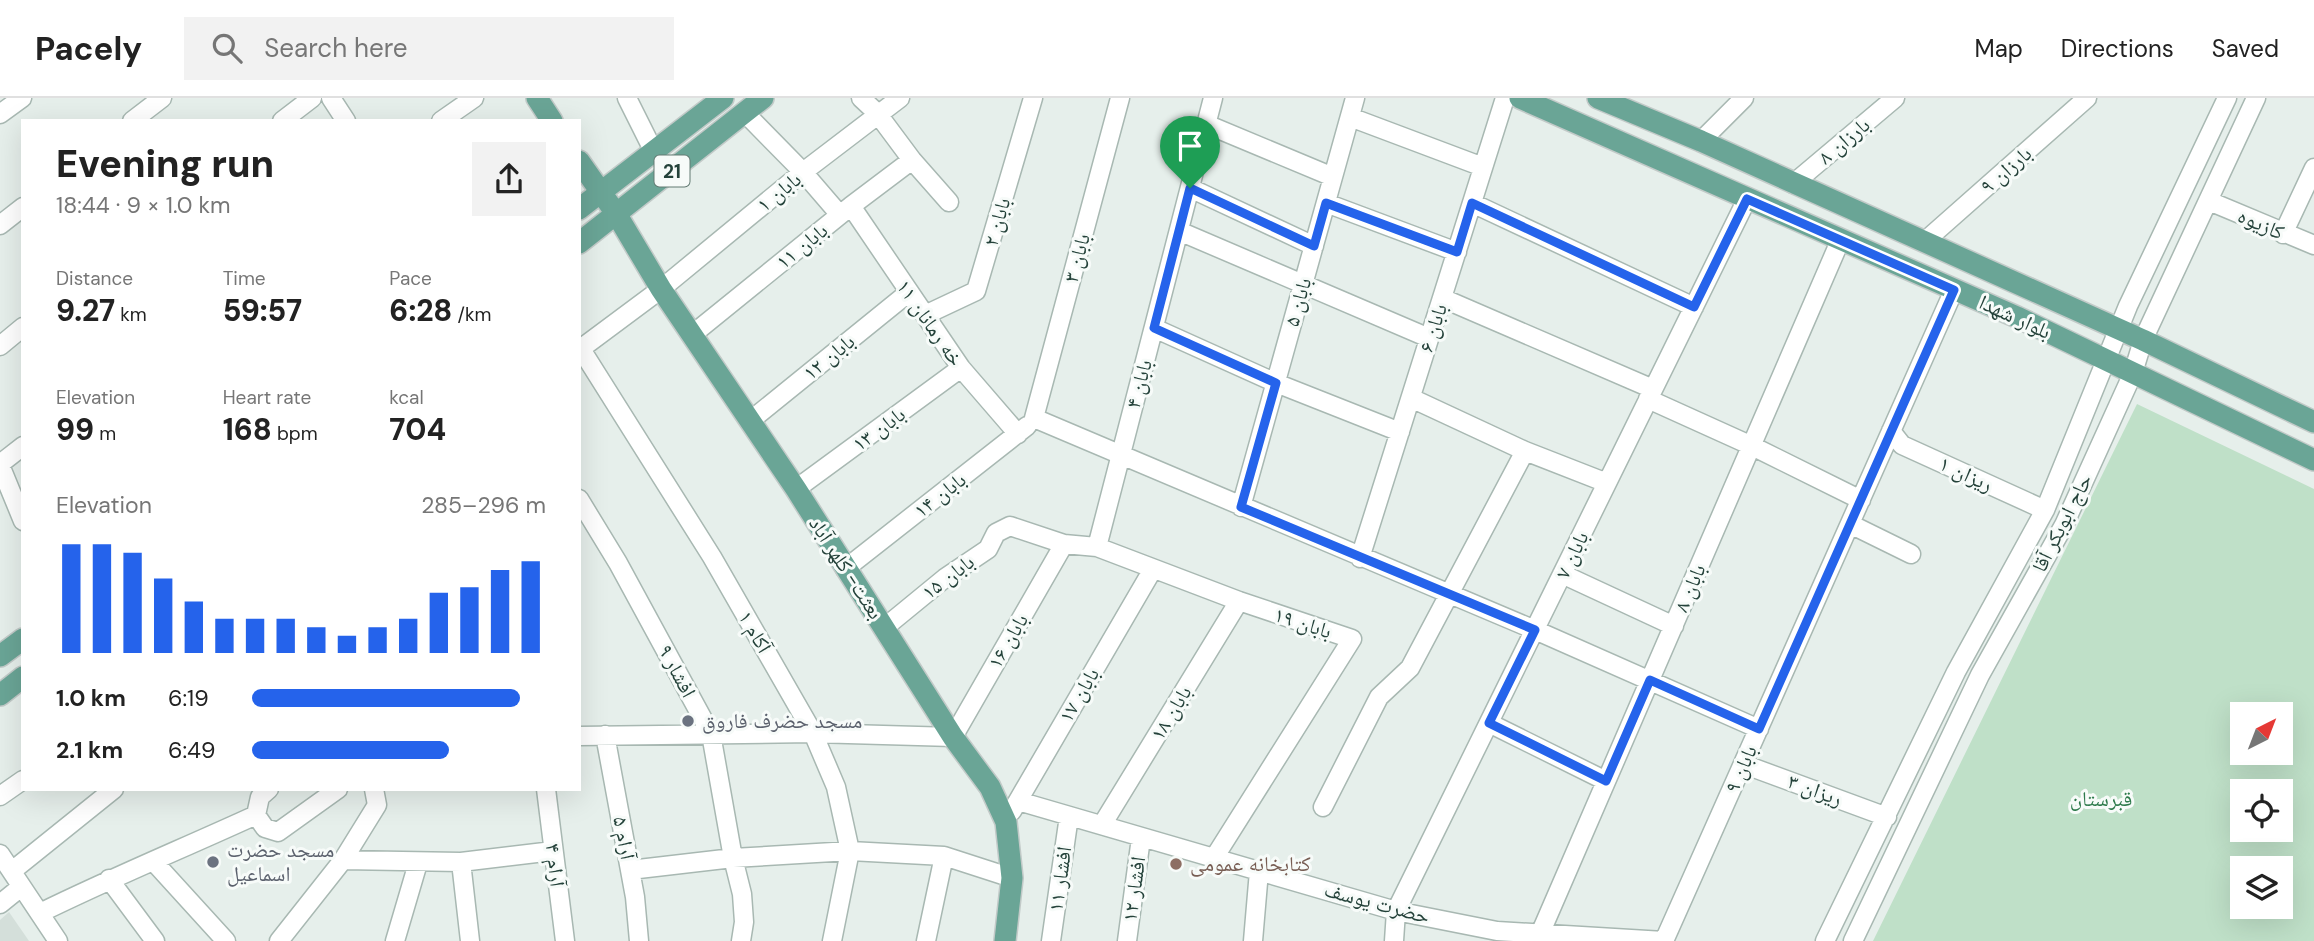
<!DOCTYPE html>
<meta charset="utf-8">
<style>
body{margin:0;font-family:"DM Sans","Noto Naskh Arabic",sans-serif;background:#f2f2f2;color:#222;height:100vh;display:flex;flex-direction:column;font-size:26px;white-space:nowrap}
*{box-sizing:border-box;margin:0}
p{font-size:23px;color:#767676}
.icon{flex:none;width:38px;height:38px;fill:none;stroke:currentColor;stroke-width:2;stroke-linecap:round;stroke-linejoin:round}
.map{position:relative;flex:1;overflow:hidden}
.details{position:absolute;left:21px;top:21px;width:560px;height:672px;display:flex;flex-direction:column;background:#fff;border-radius:0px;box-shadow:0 7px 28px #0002}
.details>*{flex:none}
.needle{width:46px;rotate:42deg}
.controls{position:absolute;left:2230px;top:604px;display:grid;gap:14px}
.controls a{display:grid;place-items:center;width:63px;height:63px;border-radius:0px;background:#fff;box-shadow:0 7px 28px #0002;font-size:35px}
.pin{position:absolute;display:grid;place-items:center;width:60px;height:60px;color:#fff;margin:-72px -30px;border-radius:50% 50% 50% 0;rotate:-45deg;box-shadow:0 0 7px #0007}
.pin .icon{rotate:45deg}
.round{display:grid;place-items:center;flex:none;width:74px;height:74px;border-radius:0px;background:#f2f2f2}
.head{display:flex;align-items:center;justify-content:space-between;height:119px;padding:0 35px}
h1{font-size:38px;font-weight:800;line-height:52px}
.metrics{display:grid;grid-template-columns:repeat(3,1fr);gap:10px;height:119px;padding:7px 35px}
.metrics div{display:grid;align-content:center}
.metrics b{font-size:30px;font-weight:800}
.metrics small{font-size:19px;font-weight:400}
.metrics p{font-size:19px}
.chart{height:196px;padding:14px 35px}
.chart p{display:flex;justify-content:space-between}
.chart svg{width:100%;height:126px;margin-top:7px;stroke:#2563eb;stroke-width:6}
ul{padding:0 35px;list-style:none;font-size:23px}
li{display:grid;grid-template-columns:112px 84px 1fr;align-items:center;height:52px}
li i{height:18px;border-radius:9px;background:#2563eb}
header{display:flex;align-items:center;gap:42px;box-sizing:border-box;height:98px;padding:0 35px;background:#fff;border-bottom:2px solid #e0e0e0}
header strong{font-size:33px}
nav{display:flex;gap:38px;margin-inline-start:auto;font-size:24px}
.search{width:490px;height:63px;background:#f2f2f2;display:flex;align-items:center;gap:18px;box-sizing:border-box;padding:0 24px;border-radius:0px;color:#767676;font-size:26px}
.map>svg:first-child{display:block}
</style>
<header>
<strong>Pacely</strong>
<div class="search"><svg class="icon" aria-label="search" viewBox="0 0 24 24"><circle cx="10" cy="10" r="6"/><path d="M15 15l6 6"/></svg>Search here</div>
<nav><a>Map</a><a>Directions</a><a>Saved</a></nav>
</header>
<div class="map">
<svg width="2314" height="843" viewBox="0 0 2314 843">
<rect width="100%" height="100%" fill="#e6efeb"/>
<path fill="#d4dfda" d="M 9,814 L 29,843 L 0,843 L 0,822 Z"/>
<path fill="#bfe0c8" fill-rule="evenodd" d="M 2137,306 L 2314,391 L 2314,843 L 1873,843 ZM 2242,616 L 2280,616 L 2280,654 L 2242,654 ZM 2242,693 L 2280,693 L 2280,732 L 2242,732 ZM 2242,770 L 2280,770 L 2280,808 L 2242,808 Z"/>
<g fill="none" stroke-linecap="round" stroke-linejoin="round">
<g stroke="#a8b8b2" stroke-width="21">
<path id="minor" d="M 331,0 L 346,23
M 627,0 L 654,54
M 861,0 L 877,15 L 912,62 L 949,104
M 744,14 L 803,74 L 840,117
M 0,16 L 22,0
M 1350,19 L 1483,69
M 132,23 L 162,0
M 282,23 L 312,0
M 441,23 L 474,0
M 1206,26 L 1333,79
M 1701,43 L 1744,0
M 1793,86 L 1895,0
M 1190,90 L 1314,148
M 2209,103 L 2314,147
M 1326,105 L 1457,154
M 1472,105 L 1694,209
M 851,108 L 961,270 L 1018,336
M 0,127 L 23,109
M 1179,133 L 1429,240
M 2283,136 L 2314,70
M 1924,144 L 2087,0
M 1442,200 L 1653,291
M 925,217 L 976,193 L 1033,0
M 1154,230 L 1276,285 L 1400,334
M 693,236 L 851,108 L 912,62
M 0,248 L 23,229
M 581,251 L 712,459 L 813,635 L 836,689 L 850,753 L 832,843
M 579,252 L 661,191 L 803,74 L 900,0
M 1411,300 L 1525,353 L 1607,385
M 1648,301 L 1752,348 L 1861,402
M 1034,320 L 1535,532 L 1759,631
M 1034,320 L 1120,0
M 750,323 L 908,195
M 1891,333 L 1902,347 L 2045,412
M 0,366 L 23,348
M 0,367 L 23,423
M 796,391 L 961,270
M 579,401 L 618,465 L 711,636 L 733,760 L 742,796 L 744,824 L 741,843
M 1241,409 L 1355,0
M 1850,426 L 1911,456
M 1097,449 L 1213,0
M 1360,460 L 1505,0
M 845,471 L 1027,328
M 1562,476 L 1674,528
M 884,530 L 945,480 L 988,451 L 996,435 L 1010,428 L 1064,446 L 1097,449 L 1239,503 L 1352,541 L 1214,760
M 1489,625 L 1606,683
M 605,637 L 635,799 L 639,843
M 579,638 L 813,635 L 953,639 L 1064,446
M 1743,666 L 1887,719
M 269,691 L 260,699 L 256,717 L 265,730 L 278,734 L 338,691
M 546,691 L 565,843
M 0,698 L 23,682
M 1018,703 L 1396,813 L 1497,833 L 1664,843 L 1954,192
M 1323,709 L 1379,599 L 1410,570 L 1525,353
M 1012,713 L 1153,471
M 1102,727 L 1239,503
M 0,756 L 58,843
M 343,762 L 461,764 L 553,753
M 154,764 L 226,843
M 461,764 L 470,843
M 630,772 L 733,760 L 850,753 L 944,758 L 1012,780
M 12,773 L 114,691
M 109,781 L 155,843
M 0,806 L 21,789
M 40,815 C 111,780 184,750 256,717
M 1540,836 L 1840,143
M 279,843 L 343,762 L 377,707 L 374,691
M 395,843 L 418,765
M 926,843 L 944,758
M 1051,843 L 1069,718
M 1127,843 L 1141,740
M 1253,843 L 1259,773
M 1394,843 L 1396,813 L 1747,101
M 1825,843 L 1956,574 L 2045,412 L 2128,208 L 2227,0
M 1853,843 L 1980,577 L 2064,427 L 2133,275 L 2143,242 L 2256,0"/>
</g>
<g stroke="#c2cac8" stroke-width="24">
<path id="major" d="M 537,0 L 552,23
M 1520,0 L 2017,219 L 2314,362
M 1598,0 L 1701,43 L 2143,242 L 2314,324
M 579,63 L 617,117 L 661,191 L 796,391 L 953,639 L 990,689 L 1006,724 L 1012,780 L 1005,843
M 579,111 L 723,0
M 579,145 L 763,0
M 0,558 L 23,541
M 0,597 L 23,579"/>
</g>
<use href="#minor" stroke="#fff" stroke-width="18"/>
<use href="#major" stroke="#6aa596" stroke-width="21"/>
</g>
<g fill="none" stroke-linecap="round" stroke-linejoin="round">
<g stroke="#fff" stroke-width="14">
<path id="route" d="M 1190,90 L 1314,148 L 1326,105 L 1457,154 L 1472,105 L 1694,209 L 1747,101 L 1954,192 L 1759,631 L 1650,582 L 1606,683 L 1489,625 L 1535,532 L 1241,409 L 1276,285 L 1154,230 Z"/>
</g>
<use href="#route" stroke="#2563eb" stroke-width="9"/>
</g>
<g fill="#6b7280" stroke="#f7fbf9" stroke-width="2.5">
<circle cx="688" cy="623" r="7"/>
<circle cx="213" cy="764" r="7"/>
</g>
<circle fill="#8d6e63" stroke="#f7fbf9" stroke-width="2.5" cx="1176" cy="766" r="7"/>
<g text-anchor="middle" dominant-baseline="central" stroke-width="6" stroke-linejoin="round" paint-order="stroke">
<rect fill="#f7fbf9" stroke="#637a73" stroke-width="2" x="654.5" y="57.5" width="35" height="31" rx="5"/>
<g font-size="19" font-weight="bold" fill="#24423a">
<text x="672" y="73">21</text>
</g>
<g font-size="21" fill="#24423a" stroke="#f7fbf9">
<text transform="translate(1844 43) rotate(-40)">بارزان ۸</text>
<text transform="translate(2006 72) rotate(-41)">بارزان ۹</text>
<text transform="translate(779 94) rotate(-39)">بابان ۱</text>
<text transform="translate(997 124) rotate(-74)">بابان ۲</text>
<text transform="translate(2261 126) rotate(24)">کازیوه</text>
<text transform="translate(802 148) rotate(-39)">بابان ۱۱</text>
<text transform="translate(1077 160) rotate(-75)">بابان ۳</text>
<text transform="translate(1298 204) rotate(-74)">بابان ۵</text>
<text transform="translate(2015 219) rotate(25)">بلوار شهدا</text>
<text transform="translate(930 225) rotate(55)">خه رمانان ۱۱</text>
<text transform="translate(1433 230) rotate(-72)">بابان ۶</text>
<text transform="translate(829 259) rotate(-39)">بابان ۱۲</text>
<text transform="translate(1139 286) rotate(-75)">بابان ۴</text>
<text transform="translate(879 331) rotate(-36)">بابان ۱۳</text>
<text transform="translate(1966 376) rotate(25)">ریزان ۱</text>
<text transform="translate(940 397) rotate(-38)">بابان ۱۴</text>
<text transform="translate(2062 425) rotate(-63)">حاج ابوبکر آقا</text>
<text transform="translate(1572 457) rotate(-64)">بابان ۷</text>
<text transform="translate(846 470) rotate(57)">بعثت- کلهر آباد</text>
<text transform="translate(948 479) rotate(-37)">بابان ۱۵</text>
<text transform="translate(1690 490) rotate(-67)">بابان ۸</text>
<text transform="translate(1303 525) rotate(18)">بابان ۱۹</text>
<text transform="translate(755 534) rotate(60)">آکام ۱</text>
<text transform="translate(1008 543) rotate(-60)">بابان ۱۶</text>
<text transform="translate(677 573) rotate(62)">افشار ۹</text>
<text transform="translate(1079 597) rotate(-60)">بابان ۱۷</text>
<text transform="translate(1171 615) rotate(-59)">بابان ۱۸</text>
<text transform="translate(1741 671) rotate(-66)">بابان ۹</text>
<text transform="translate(1815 692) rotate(20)">۳ ریزان</text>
<text transform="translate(624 740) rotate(79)">آرام ۵</text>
<text transform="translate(555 767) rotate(83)">آرام ۴</text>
<text transform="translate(1060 781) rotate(-82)">افشار ۱۱</text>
<text transform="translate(1134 791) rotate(-82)">افشار ۱۲</text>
<text transform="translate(1377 805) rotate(15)">حضرت یوسف</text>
</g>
<g font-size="21" fill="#5b616d" stroke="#f7fbf9" text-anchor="start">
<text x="702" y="623">مسجد حضرف فاروق</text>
<text x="227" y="752">مسجد حضرت<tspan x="227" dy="24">اسماعیل</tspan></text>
</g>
<g font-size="21" fill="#2d7a4b" stroke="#f7fbf9">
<text x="2101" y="701">قبرستان</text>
</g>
<g font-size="21" fill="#785e54" stroke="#f7fbf9" text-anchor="start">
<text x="1190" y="766">کتابخانه عمومی</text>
</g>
</g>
</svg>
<div class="controls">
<a><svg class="needle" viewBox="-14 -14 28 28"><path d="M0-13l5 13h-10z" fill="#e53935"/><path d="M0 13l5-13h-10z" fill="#767676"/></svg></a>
<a><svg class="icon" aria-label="locate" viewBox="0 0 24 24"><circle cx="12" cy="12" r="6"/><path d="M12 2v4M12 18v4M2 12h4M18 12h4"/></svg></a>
<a><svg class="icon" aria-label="layers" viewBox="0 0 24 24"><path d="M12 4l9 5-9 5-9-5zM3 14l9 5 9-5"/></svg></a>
</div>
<div class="pin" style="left:1190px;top:90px;background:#1e9e55"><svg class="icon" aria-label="arrive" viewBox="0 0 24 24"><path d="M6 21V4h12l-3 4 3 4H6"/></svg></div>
<section class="details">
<div class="head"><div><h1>Evening run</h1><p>18:44 · 9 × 1.0 km</p></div><a class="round"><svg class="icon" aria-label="share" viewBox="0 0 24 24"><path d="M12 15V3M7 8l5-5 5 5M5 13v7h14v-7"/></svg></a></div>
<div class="metrics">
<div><p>Distance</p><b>9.27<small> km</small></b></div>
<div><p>Time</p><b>59:57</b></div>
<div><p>Pace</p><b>6:28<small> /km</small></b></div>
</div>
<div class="metrics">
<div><p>Elevation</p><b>99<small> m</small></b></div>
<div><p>Heart rate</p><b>168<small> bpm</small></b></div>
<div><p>kcal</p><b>704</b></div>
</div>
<div class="chart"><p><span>Elevation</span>285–296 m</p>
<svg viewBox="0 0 160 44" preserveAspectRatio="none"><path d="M5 44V6M15 44V6M25 44V9M35 44V18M45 44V26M55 44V32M65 44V32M75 44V32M85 44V35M95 44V38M105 44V35M115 44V32M125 44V23M135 44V21M145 44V15M155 44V12"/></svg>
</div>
<ul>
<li><b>1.0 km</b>6:19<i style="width:91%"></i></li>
<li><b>2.1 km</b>6:49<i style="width:67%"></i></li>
</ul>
</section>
</div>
